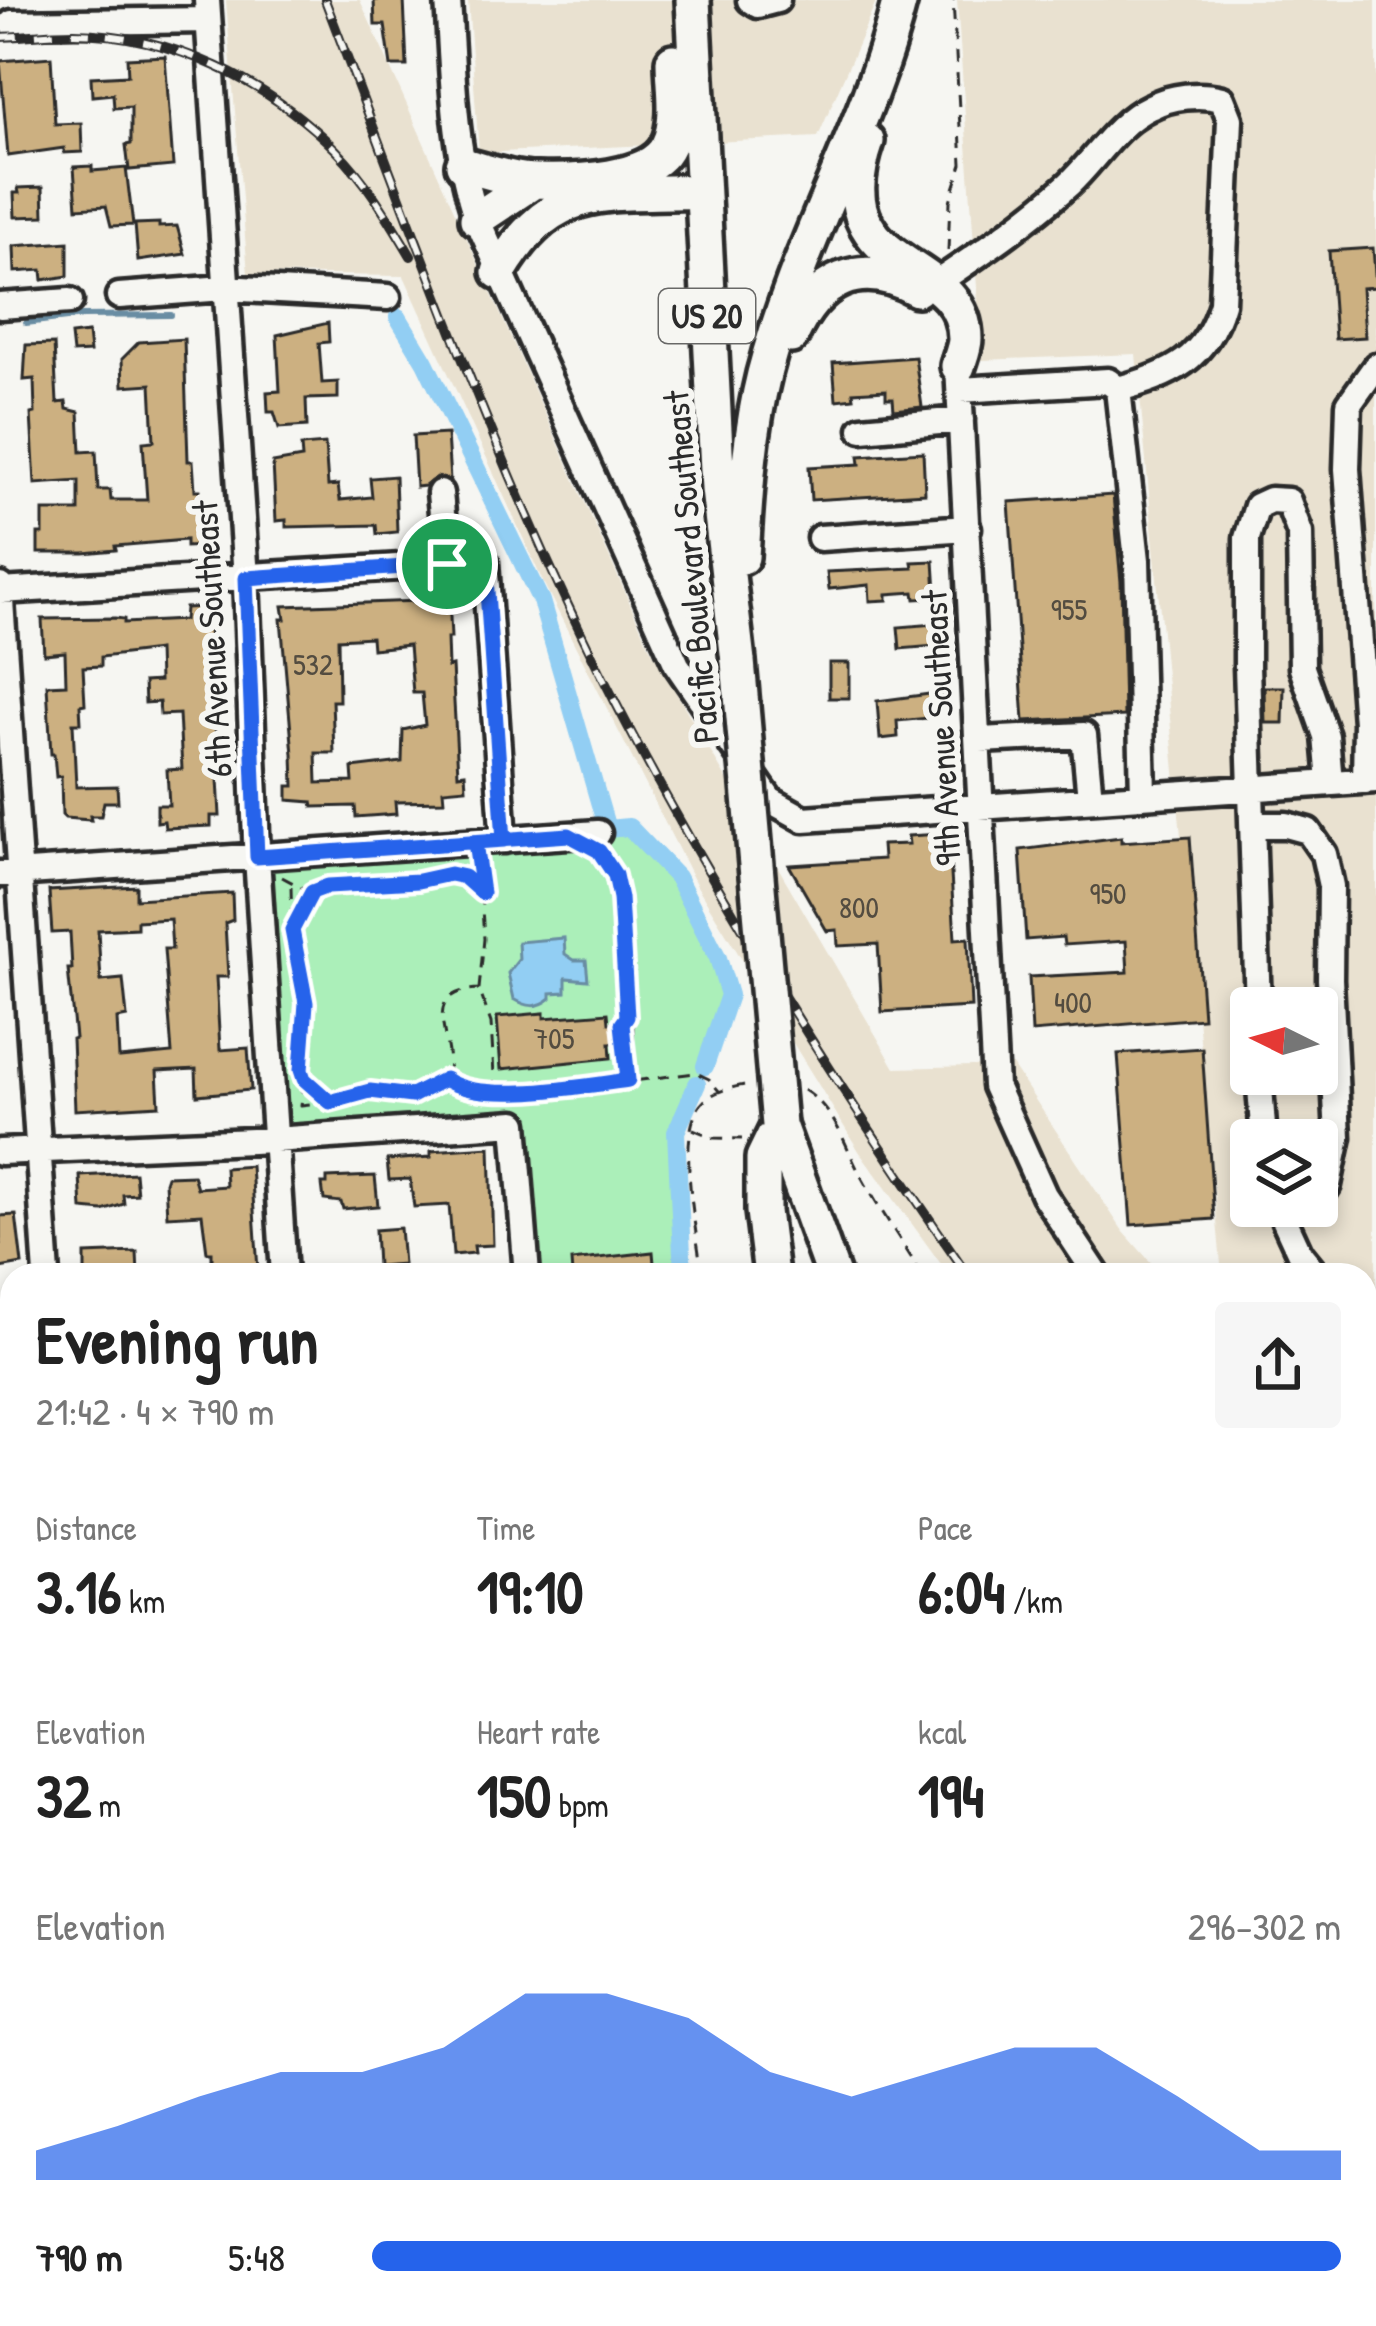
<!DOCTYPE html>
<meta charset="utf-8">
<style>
body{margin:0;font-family:"Patrick Hand",sans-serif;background:#f6f6f6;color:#222;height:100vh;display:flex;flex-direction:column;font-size:45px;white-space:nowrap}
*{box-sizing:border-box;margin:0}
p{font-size:39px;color:#767676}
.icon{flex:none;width:66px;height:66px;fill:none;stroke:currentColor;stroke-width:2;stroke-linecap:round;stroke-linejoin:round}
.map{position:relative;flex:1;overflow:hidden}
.side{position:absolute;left:0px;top:1263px;width:1377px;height:1065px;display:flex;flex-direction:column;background:#fff;border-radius:36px 36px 0 0;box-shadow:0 6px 18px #0003}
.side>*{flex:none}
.needle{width:78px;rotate:275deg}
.buttons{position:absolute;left:1230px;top:987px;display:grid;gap:24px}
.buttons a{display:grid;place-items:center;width:108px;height:108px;border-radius:12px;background:#fff;box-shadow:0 6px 18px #0003;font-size:60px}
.pin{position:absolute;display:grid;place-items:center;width:102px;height:102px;color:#fff;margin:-51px;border:6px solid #fff;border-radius:50%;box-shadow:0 3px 12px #0007}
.round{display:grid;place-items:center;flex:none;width:126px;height:126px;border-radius:12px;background:#f6f6f6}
.head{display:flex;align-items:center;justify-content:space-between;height:204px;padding:0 36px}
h1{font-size:66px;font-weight:800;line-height:90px}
.figures{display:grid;grid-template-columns:repeat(3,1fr);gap:18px;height:204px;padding:12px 36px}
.figures div{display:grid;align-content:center}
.figures b{font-size:60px;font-weight:800}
.figures small{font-size:33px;font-weight:400}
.figures p{font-size:33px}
.chart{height:336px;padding:24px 36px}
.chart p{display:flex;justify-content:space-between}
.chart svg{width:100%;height:216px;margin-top:12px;fill:#2563eb;opacity:.7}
ul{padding:0 36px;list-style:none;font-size:39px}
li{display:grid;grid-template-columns:192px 144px 1fr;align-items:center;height:90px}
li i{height:30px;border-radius:15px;background:#2563eb}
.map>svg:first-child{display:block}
</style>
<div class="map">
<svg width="1376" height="2326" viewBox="0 0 1376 2326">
<rect width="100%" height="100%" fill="#f6f6f2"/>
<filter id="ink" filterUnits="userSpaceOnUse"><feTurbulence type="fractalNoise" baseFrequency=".00833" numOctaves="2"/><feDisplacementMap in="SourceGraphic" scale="24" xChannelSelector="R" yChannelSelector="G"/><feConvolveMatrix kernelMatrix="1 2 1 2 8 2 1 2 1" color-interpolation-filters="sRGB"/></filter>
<g filter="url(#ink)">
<path fill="#e9e1d0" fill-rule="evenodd" d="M 226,0 L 360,0 L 649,646 L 895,1068 L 1012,1065 L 1123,1231 L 1162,1275 L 949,1275 L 859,1151 L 697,886 L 544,584 L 404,276 L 248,274 Z
M 468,0 L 877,0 L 818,137 L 479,153 Z
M 957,0 L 1376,0 L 1376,1800 L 1365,1788 L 1365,1275 L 1222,1275 L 1136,354 L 982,360 ZM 1251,1008 L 1317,1008 L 1317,1074 L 1251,1074 ZM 1251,1140 L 1317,1140 L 1317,1206 L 1251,1206 Z
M 12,2019 L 12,2267 L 0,2268 L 0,2020 Z
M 1376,2231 L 1376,2326 L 1109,2326 L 1108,2316 L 1365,2316 L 1365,2232 Z
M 12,2302 L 12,2316 L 104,2316 L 104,2326 L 0,2326 L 0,2303 Z
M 136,2316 L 345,2316 L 346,2326 L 137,2326 Z"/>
<path fill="#abefb9" stroke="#6b8d72" stroke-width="3" d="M 629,827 L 677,877 L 718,958 L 729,995 L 716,1041 L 676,1132 L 683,1275 L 527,1275 L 514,1123 L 274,1140 L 257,857 Z"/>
<path fill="#92cef3" stroke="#698da3" stroke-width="3" d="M 564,938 L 565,954 L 574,960 L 586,960 L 588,980 L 566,978 L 566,992 L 551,993 L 551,998 C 538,1009 527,1007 514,999 L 508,973 L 519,959 L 518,942 Z"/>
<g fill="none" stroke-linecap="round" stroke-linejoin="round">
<path stroke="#698da3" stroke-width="6" d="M 26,323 L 83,316 L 171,315"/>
<path stroke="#92cef3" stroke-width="18" d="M 398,317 L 425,362 L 541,601 L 607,829 L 629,827 L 677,877 L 718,958 L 729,995 L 705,1066
M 683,1275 L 676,1132 L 697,1084"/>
</g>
<path fill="#ccb081" stroke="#2b2b2b" stroke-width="3" fill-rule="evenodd" d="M 374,0 L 404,0 L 407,66 L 391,66 L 385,25 L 375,25 Z
M 165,56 L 173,166 L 129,170 L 126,145 L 131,144 L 131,107 L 114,108 L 113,94 L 92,96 L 91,77 L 128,75 L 127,58 Z
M 51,57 L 55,124 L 81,123 L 82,152 L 64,153 L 64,148 L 8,156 L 0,61 Z
M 92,166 L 92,171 L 126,168 L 133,225 L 111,226 L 106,206 L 77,208 L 74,167 Z
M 43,187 L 44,216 L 15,217 L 14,193 L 19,193 L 18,188 Z
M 159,223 L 159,227 L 177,226 L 185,254 L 138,261 L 135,224 Z
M 68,242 L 68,276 L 43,280 L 42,270 L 15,272 L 14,246 Z
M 1373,248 L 1376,287 L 1362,288 L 1365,337 L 1335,339 L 1329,251 Z
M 328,323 L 329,342 L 319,343 L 322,383 L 338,382 L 338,398 L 306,399 L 307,426 L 279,428 L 274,412 L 268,412 L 267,392 L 280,391 L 277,335 Z
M 88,333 L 90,352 L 73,353 L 71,335 Z
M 184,339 L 188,461 L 193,461 L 195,490 L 200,490 L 201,501 L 205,501 L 208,538 L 202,539 L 202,546 L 186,547 L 186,540 L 115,546 L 116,550 L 84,553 L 38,553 L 38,534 L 43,534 L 43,511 L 79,511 L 79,481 L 35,484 L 31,414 L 35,413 L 34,379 L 24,380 L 26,345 L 54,344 L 57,403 L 66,402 L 67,409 L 79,412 L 81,452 L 96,451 L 98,490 L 110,490 L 111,500 L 147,500 L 143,442 L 154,441 L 151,384 L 123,386 L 122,359 L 139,342 Z
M 915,357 L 922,407 L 894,410 L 893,398 L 886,398 L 886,390 L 853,392 L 854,398 L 836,400 L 833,363 Z
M 447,434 L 450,480 L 437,477 L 425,486 L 416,487 L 413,436 Z
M 325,444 L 328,486 L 338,485 L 340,500 L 372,497 L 370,478 L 395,476 L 397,532 L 377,534 L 376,525 L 286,527 L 286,520 L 276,521 L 273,463 L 302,458 L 301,446 Z
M 923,452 L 925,493 L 811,500 L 809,467 L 860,464 L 859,456 Z
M 1113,495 L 1121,582 L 1124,716 L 1024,721 L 1009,502 Z
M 934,561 L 936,593 L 933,598 L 915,599 L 914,592 L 887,594 L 887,600 L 870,601 L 869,585 L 829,589 L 827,572 L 913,568 L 912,562 Z
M 428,593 L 449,596 L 451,638 L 447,638 L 448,667 L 452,666 L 458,774 L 465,773 L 466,788 L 443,790 L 444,801 L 395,802 L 396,814 L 356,817 L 355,806 L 313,807 L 312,802 L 288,800 L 288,786 L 294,786 L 293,754 L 281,619 L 285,619 L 283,606 L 419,601 L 428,598 ZM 371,637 L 372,649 L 409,645 L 413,693 L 422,693 L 425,725 L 403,730 L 402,762 L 352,768 L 353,782 L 317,783 L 316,753 L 334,753 L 332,701 L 339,701 L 338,639 Z
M 206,607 L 218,704 L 214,704 L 220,816 L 211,816 L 211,826 L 165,828 L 164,821 L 157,822 L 157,805 L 169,805 L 167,770 L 182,769 L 179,714 L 160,715 L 159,702 L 145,703 L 144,682 L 159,681 L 158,650 L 101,657 L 101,666 L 83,667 L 85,704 L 80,705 L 81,723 L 73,723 L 76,787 L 117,786 L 118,802 L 104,802 L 101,816 L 90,816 L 91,820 L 65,818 L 62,815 L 61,776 L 56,777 L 54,754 L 51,754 L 47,685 L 66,684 L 65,652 L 44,654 L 42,619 L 115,618 L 124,619 L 124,623 L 184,620 L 185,608 Z
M 935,624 L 939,643 L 935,646 L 900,649 L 898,627 Z
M 829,663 L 849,663 L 849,698 L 829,698 Z
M 1264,687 L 1284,687 L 1283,723 L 1265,723 Z
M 937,693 L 937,698 L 944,697 L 946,713 L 939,714 L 939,717 L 897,721 L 898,737 L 880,739 L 877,701 Z
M 941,834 L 942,842 L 949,841 L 955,939 L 968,938 L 971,1007 L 882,1012 L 878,944 L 838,946 L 837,930 L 827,931 L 789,865 L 883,859 L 882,845 L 909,844 L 908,836 Z
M 1121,837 L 1121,842 L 1190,837 L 1203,1018 L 1032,1032 L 1029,977 L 1128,972 L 1126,941 L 1064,945 L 1063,937 L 1026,940 L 1020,850 Z
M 136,886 L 136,899 L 232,893 L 233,920 L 225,923 L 228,977 L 216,977 L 220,1050 L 248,1048 L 251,1090 L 197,1095 L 196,1069 L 157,1071 L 159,1105 L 75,1110 L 72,1039 L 75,1038 L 68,969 L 72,969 L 70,932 L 52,933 L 49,891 ZM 170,919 L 172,949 L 164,949 L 172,1053 L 119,1058 L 117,1019 L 127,1017 L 123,979 L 101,981 L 98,930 L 137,928 L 137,921 Z
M 544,1013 L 544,1018 L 608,1013 L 609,1023 L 633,1023 L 633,1043 L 610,1043 L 611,1058 L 501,1069 L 497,1017 Z
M 1202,1048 L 1214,1219 L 1131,1225 L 1118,1054 Z
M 490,1147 L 493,1245 L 474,1246 L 475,1253 L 453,1255 L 449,1205 L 414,1207 L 410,1179 L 389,1180 L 387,1160 L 431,1157 L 431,1151 Z
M 251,1166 L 258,1270 L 252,1270 L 252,1274 L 221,1275 L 220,1267 L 212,1267 L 212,1252 L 207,1252 L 202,1214 L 167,1216 L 165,1182 L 167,1176 L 193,1175 L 197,1188 L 226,1186 L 225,1168 Z
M 135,1173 L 137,1194 L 123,1195 L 124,1204 L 103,1211 L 82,1209 L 80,1176 Z
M 375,1176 L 378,1206 L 343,1209 L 341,1202 L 324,1200 L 322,1184 L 327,1184 L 327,1178 Z
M 16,1215 L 22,1264 L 0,1268 L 0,1216 Z
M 400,1228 L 403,1264 L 377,1266 L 375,1230 Z
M 137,1252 L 138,1275 L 85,1275 L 85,1254 Z
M 653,1252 L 655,1275 L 572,1275 L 571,1261 Z"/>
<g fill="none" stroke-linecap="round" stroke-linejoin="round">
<g stroke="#2b2b2b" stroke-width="33">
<path id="minor" d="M 207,0 L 246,578 L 257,857 L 284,1275
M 448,0 C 453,73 453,150 477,219 L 677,665 L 770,800 L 804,819 L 1376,780
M 750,0 L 758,5 L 777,0
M 12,23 L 208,20
M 935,284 C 981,253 1027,222 1069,184 C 1095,160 1116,123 1150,107 C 1171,96 1200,93 1222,99 L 1230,119 L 1222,303 C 1206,359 1172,375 1118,389 L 1108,381 L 960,390
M 119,296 L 224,288 L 388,297
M 0,306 L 70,301
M 958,366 L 995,1086 L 1044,1195 L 1097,1275
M 1118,389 L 1137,560 L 1143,794
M 862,429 L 961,420
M 440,493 L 447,564
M 820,538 L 968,528
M 0,586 L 47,1275
M 0,591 L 485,562 L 504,840
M 1366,723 L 1347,469 L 1349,404 L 1376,366
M 980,740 L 1084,735 L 1090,798
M 1365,781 L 1366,723 L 1376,722
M 1254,825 L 1286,825 L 1308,831 L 1324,854 L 1331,886 L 1330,979 L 1338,1137 L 1328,1185 L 1317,1202
M 0,874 L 598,833
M 1258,1008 L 1247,666 L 1247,538 L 1257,506 L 1270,500 L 1288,501 L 1300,533 L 1302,668 L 1326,736 L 1330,782
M 1259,1074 L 1264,1140
M 0,1152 L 274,1140 L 515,1123 L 527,1275
M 1278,1206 L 1300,1254 L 1317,1275
M 1365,1316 L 1376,1325
M 0,1443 L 12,1442
M 1365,1638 L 1376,1649
M 0,1725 L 12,1725
M 119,2316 L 119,2326
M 358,2316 L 358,2326
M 603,2316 L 604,2326
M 829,2316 L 830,2326
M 866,2316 L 866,2326
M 1089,2316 L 1089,2326"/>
</g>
<g stroke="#2b2b2b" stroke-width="42">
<path id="highway" d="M 693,0 L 718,489 L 738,661
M 867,141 C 820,276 965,253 965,339 C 965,347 960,359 958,366
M 463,165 C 486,171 513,181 537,181 C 573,182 652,181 668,145 C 680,120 673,87 673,61
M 477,219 L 534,181
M 499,272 C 554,179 604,196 700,191
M 791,336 C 817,279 859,257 917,289
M 742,557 C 746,495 749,434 764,374 C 797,245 868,129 900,0
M 779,1125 L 833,1275
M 771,1275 L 763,1211 L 763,1158 L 779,1125
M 1365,1977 L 1376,1990
M 0,2002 L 12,2001
M 1365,2085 L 1365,2110
M 1365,2198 L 1376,2198
M 0,2283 L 12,2283"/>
</g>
<path stroke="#2b2b2b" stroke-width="3" stroke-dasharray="12 9" stroke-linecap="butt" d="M 948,251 L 950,201 L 962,164 L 953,0
M 604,856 C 630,894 624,971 627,1017 L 622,1025 L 628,1078
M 478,865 L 481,892
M 282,877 L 310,892
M 291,887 L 292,925
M 446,1077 C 460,1045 412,992 479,989
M 304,1081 L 301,1105 L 328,1102
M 804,1090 C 836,1110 844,1144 861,1176 C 880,1210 902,1242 922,1275
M 495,1092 L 491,1023 L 479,989 L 484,939 L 481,893 L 464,876 L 450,874 L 418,881 L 328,886 L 312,892 L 292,930 L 306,1003 L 301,1070 L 304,1079 L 330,1102 L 370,1091 L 412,1096 L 445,1079 C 486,1109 641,1078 696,1073 L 709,1079 L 719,1091
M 693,1129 L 714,1138 L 742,1139
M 702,1275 C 698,1235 673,1130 704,1101 C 716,1090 732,1088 748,1084
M 1365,1861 L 1376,1872"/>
<use href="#minor" stroke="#f6f6f2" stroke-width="24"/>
<use href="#highway" stroke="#f6f6f2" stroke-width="33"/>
<g stroke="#2b2b2b" stroke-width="10">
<path id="rail" d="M 325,0 C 419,245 510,505 633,736 C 733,923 847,1101 968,1275
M 0,37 C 24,36 49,33 74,33 C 172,34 268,82 336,150 C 367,181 389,219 411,256
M 1365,1767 L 1376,1778"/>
</g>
<use href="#rail" stroke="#f6f6f2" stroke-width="6" stroke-dasharray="18" stroke-linecap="butt"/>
<g stroke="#2b2b2b" stroke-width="42" stroke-linecap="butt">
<path id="highway-bridge" d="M 738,661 L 779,1125"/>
</g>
<use href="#highway-bridge" stroke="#f6f6f2" stroke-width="33"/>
</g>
</g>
<g fill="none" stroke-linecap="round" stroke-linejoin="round" filter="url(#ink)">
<g stroke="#fff" stroke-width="24">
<path id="route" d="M 447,564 L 485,562 L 504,840 L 475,842 L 482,893 L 464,877 L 450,874 L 418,881 L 328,886 L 312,892 L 292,930 L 306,1003 L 301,1070 L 304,1079 L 330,1102 L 370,1091 L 412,1096 L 445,1079 C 480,1105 584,1086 628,1080 L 622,1024 L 627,1017 L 620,898 L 615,875 L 599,851 L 569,835 L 257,857 L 246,578 L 447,564"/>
</g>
<use href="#route" stroke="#2563eb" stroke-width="15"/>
</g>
<g text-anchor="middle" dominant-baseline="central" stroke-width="12" stroke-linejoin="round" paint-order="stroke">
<g font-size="30" fill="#534c40">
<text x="1069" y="609">955</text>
<text x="313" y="664">532</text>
<text x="1108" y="893">950</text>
<text x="859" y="907">800</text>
<text x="1073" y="1002">400</text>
<text x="554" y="1038">705</text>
</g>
<rect fill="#f6f6f2" stroke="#686867" stroke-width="3" x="659" y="289" width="96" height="54" rx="9"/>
<g font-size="33" font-weight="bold" fill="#2b2b2b">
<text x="707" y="316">US 20</text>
</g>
<g font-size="36" fill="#2b2b2b" stroke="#f6f6f2">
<text transform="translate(690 567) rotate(-95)">Pacific Boulevard Southeast</text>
<text transform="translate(211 639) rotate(-93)">6th Avenue Southeast</text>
<text transform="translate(940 728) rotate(-93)">9th Avenue Southeast</text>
</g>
</g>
</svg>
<div class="buttons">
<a><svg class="needle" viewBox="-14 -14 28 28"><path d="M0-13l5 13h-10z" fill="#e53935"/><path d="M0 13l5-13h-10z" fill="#767676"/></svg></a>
<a><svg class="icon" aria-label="layers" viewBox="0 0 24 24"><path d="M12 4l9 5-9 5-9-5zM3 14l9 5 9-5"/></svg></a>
</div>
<div class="pin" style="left:447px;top:564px;background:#1e9e55"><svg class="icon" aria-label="arrive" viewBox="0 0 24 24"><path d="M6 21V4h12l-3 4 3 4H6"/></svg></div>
<section class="side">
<div class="head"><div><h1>Evening run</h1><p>21:42 · 4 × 790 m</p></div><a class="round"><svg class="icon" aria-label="share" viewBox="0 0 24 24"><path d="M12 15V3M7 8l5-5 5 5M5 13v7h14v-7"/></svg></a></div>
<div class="figures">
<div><p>Distance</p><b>3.16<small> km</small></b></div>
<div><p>Time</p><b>19:10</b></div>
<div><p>Pace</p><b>6:04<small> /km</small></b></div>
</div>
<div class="figures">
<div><p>Elevation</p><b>32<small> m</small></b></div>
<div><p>Heart rate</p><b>150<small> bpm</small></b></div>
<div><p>kcal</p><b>194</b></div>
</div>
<div class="chart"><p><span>Elevation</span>296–302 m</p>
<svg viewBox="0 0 160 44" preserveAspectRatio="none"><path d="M0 44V38L10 33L20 27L30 22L40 22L50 17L60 6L70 6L80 11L90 22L100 27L110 22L120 17L130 17L140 27L150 38L160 38V44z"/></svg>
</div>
<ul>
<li><b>790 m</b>5:48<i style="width:100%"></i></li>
</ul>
</section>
</div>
